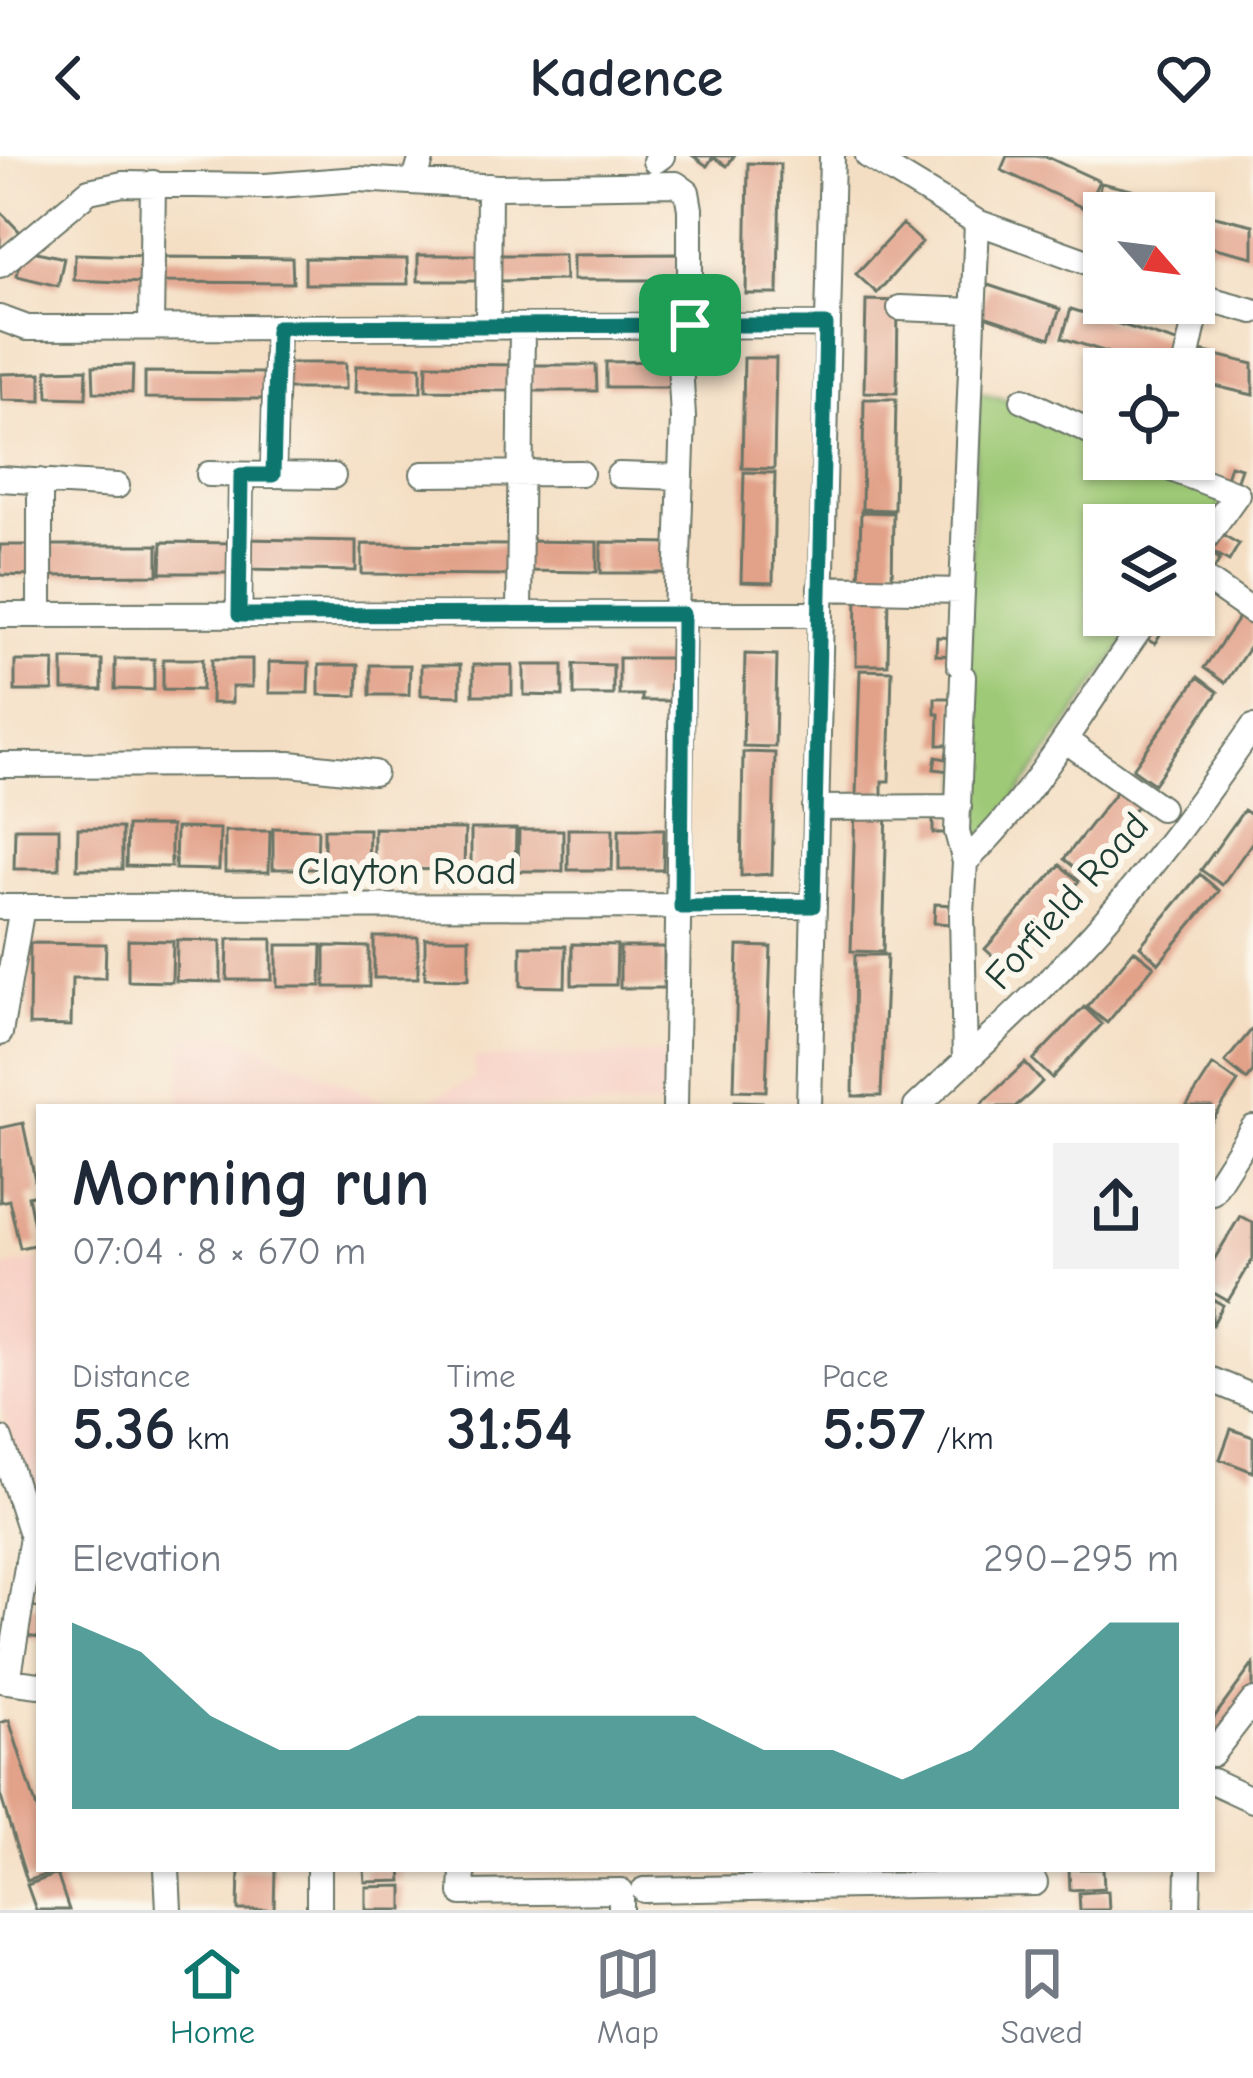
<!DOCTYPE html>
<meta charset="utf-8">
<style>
body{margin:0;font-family:"Comic Neue",sans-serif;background:#f2f2f3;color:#1f2937;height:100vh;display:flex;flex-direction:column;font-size:45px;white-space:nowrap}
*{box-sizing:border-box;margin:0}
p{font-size:39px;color:#747a83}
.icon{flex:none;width:66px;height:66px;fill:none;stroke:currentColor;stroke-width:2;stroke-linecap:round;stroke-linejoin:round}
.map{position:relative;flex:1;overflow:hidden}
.sheet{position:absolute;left:36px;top:948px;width:1179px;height:768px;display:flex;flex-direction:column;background:#fff;border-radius:0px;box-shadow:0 3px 9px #0004}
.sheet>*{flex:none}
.needle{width:78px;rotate:118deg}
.fabs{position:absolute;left:1083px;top:36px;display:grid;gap:24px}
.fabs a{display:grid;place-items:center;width:132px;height:132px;border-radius:0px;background:#fff;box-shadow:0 3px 9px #0004;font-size:60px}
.pin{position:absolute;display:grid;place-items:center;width:102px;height:102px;color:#fff;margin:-51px;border-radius:24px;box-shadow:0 6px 18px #0006}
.round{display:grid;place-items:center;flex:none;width:126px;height:126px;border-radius:0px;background:#f2f2f3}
.overview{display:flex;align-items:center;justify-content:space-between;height:204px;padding:0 36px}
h1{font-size:66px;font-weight:800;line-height:90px}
.figures{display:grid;grid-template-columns:repeat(3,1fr);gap:18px;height:204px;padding:12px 36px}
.figures div{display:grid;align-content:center}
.figures b{font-size:60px;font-weight:800}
.figures small{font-size:33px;font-weight:400}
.figures p{font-size:33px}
.chart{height:336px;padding:24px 36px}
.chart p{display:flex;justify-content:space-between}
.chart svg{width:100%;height:216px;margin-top:12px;fill:#0f766e;opacity:.7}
header{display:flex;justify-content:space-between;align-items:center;height:156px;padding:0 36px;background:#fff;font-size:54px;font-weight:800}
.tab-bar{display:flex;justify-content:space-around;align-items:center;height:168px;border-top:3px solid #e0e1e3;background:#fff;font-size:33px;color:#747a83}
.tab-bar a{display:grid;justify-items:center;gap:6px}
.tab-bar .selected{color:#0f766e}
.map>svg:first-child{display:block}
</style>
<header><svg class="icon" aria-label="back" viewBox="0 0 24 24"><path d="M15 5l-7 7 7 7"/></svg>Kadence<svg class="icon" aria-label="heart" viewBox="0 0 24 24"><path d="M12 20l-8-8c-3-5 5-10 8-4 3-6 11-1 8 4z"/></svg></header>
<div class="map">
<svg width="1253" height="1754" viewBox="0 0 1253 1754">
<rect width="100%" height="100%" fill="#fbf7ec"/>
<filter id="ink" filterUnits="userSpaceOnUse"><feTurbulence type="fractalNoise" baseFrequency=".00833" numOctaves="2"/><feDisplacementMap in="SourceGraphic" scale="24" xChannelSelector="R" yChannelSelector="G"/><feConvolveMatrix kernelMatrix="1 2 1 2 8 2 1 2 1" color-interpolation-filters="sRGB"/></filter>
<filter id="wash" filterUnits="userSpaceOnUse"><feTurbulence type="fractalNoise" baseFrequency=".004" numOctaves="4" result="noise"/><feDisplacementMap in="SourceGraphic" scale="48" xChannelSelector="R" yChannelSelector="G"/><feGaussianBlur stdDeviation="2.7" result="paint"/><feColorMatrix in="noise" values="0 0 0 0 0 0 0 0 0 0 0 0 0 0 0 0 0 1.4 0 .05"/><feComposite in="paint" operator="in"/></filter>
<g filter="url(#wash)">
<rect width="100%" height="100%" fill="#f4dec3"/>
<path fill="#f7d1c6" d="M 228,877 L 398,951 L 399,951 L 179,951 L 184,882 Z
M 665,898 L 665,951 L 411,951 L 474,923 L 474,902 Z
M 39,1104 L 39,1364 L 0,1249 L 0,1112 Z"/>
<path fill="#9ec976" stroke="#5e8355" stroke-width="3" d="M 978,236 L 1035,251 L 1104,285 L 1104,303 L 1139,303 L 1224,345 L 1194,388 L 1194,369 L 1104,369 L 1104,459 L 1144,459 L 989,680 L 960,671 Z"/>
<g id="blocks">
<path fill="#e2a189" d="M 693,0 L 734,0 L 727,10 L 713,1 L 707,10 Z
M 1007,0 L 1045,0 L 1099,25 L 1086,53 L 1001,14 Z
M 748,7 L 780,8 L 778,138 L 746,138 Z
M 1101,27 L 1175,44 L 1172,57 L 1094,56 Z
M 1177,51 L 1253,69 L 1253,101 L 1194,87 L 1194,57 L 1176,57 Z
M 0,55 L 20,76 L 0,94 Z
M 902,68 L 922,86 L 877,137 L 856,118 Z
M 23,93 L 64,102 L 58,130 L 17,120 Z
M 75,98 L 145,100 L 144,127 L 74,124 Z
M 678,98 L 678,124 L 573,124 L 573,99 Z
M 418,99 L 483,99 L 484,125 L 418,125 Z
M 499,99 L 564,99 L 565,124 L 499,125 Z
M 157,101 L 292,102 L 293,127 L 156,126 Z
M 305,102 L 407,103 L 408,128 L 305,128 Z
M 988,129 L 1060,153 L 1050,182 L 978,158 Z
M 866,144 L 898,145 L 897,237 L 864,236 Z
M 1071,153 L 1183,188 L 1175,213 L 1160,213 L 1062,182 Z
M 1192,193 L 1253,208 L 1253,239 L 1194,225 Z
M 744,202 L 776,202 L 774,313 L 742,312 Z
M 671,205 L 672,231 L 606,231 L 606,206 Z
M 280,207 L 346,207 L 346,233 L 280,233 Z
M 427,208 L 519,209 L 519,235 L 426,234 Z
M 133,209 L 132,237 L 94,236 L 93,210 Z
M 531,209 L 596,209 L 597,235 L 531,235 Z
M 356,210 L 421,210 L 421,236 L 355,236 Z
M 87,213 L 86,242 L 48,241 L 47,214 Z
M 145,216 L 265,217 L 265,243 L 145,242 Z
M 41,217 L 41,245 L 2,244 L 1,218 Z
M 864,243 L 896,243 L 894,354 L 862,353 Z
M 1230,309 L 1241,312 L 1234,332 L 1224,328 Z
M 744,316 L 775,317 L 773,427 L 741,426 Z
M 861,356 L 893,357 L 892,432 L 859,431 Z
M 1220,377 L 1239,388 L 1229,405 L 1210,394 Z
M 244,383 L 356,385 L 356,415 L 244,413 Z
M 522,385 L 597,386 L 597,416 L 521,415 Z
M 162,386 L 237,387 L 237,417 L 161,417 Z
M 601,386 L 676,387 L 676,417 L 601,417 Z
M 362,388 L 515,389 L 515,419 L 362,418 Z
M 0,389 L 34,389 L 34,420 L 0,419 Z
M 43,389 L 158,389 L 158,419 L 42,420 Z
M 1207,395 L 1220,403 L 1211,418 L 1198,410 Z
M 857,434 L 889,434 L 888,509 L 856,509 Z
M 1246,451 L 1253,456 L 1253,486 L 1225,527 L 1204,512 Z
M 1152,461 L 1166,469 L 1155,488 L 1141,480 Z
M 937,481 L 960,482 L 959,500 L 936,499 Z
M 745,498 L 777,499 L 775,591 L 743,590 Z
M 619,502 L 670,502 L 671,545 L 642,545 L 642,539 L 619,539 Z
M 63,503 L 102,504 L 102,534 L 63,534 Z
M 115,503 L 154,503 L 154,534 L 115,533 Z
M 163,503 L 203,503 L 202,534 L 163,533 Z
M 212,503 L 252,503 L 252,531 L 232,531 L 232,547 L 211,547 Z
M 15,505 L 54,505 L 53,535 L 15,535 Z
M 269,506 L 309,507 L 308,537 L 269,537 Z
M 574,508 L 613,509 L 613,539 L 574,539 Z
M 319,509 L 358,509 L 357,540 L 319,539 Z
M 370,509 L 410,509 L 409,539 L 370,539 Z
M 421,509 L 460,509 L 460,540 L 421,539 Z
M 473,509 L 512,509 L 512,539 L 473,539 Z
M 524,509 L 563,509 L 563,540 L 524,539 Z
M 860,514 L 892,515 L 889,625 L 882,625 L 882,641 L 856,640 Z
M 1198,521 L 1218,536 L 1154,628 L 1133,613 Z
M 935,542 L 955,542 L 953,589 L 938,589 L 939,558 L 935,558 Z
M 947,595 L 960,597 L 957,616 L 934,613 L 936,601 L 946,603 Z
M 743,596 L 775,597 L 772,718 L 741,720 Z
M 1123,627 L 1143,642 L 1084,719 L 1064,703 Z
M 855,651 L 887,652 L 883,796 L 851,795 Z
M 1244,654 L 1253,660 L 1253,685 L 1222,729 L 1201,714 Z
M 933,659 L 953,659 L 952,677 L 933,677 Z
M 127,670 L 171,670 L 171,711 L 126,710 Z
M 15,672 L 59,672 L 59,713 L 14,713 Z
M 78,672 L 122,672 L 122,713 L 77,713 Z
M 176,672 L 220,673 L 219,714 L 175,713 Z
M 273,672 L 318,673 L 317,713 L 273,713 Z
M 374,672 L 465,673 L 464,714 L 374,713 Z
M 324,673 L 369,673 L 368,714 L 324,713 Z
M 471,673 L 516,673 L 515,714 L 471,714 Z
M 568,673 L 613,673 L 612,714 L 568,714 Z
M 619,673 L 664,673 L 663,714 L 619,714 Z
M 519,674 L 563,674 L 563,715 L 518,715 Z
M 225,675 L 270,675 L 269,716 L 225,716 Z
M 1060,709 L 1079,725 L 1004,810 L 985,793 Z
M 1200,718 L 1219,735 L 1159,807 L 1140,790 Z
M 935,748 L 953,749 L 952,768 L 934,767 Z
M 374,781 L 418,781 L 418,822 L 374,822 Z
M 425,782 L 469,782 L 469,823 L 425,822 Z
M 228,783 L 272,783 L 272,824 L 227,824 Z
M 128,784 L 173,785 L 172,826 L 128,825 Z
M 177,784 L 221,785 L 221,826 L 176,825 Z
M 30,787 L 106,788 L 105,822 L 72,822 L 71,870 L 29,869 Z
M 572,788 L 617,789 L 616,829 L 572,829 Z
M 277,789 L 322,789 L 321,830 L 277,830 Z
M 325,790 L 369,791 L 369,831 L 325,831 Z
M 521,790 L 566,790 L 565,831 L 521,830 Z
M 738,790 L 771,791 L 766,935 L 734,934 Z
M 620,791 L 664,791 L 664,832 L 620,832 Z
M 1134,794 L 1154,810 L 1107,867 L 1087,851 Z
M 855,799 L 887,799 L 881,940 L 853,940 Z
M 1084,851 L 1102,868 L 1052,922 L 1033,904 Z
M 1253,872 L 1253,916 L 1247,924 L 1225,906 Z
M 1025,907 L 1042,926 L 1030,938 L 1015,951 L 978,951 Z
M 1213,909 L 1238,926 L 1212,965 L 1212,951 L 1186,951 Z
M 735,945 L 762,946 L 761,951 L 735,951 Z
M 23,967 L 38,1038 L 28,1040 L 38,1088 L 20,1092 L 9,1044 L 0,1046 L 0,972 Z
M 1240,1060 L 1253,1067 L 1253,1103 L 1228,1145 L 1212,1136 L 1212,1107 Z
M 1212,1143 L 1223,1149 L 1212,1170 Z
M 1231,1273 L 1253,1281 L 1253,1316 L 1220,1303 Z
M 24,1449 L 39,1452 L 39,1482 L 20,1479 Z
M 1253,1508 L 1253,1535 L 1212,1591 L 1212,1564 Z
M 9,1564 L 39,1659 L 39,1713 L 59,1714 L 27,1725 L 0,1638 L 0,1567 Z
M 239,1713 L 275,1713 L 274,1754 L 238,1754 Z
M 364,1713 L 401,1713 L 402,1725 L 365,1726 Z
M 1069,1713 L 1103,1713 L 1104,1732 L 1070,1734 Z
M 57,1718 L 69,1754 L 36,1754 L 27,1729 Z
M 403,1730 L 403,1754 L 366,1754 L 366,1731 Z
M 1108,1735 L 1109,1754 L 1080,1754 L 1079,1737 Z"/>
</g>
</g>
<g filter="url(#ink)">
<use href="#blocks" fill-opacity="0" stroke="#6a7566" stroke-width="3"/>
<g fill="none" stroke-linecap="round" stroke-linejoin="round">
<g stroke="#6a7566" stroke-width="28">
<path id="minor" d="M 868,0 L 977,66 L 1104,112
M 655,5 L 662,0
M 415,25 L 422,0
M 0,109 L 89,35 L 123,28 L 265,30 L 358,23 L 499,31 L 676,28 L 687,36 L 690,53 L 690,169
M 1194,139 L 1253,155
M 900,152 L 973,155
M 0,162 L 27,172 L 826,169
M 488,170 L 489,30
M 151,171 L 153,27
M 1184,213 L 1200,141
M 1023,244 L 1104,282
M 1145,303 L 1237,338 L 1194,398
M 209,318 L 333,320
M 423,318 L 581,317
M 273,319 L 277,171
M 619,319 L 681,321
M 0,323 L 117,330
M 1194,415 L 1253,456
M 820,432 L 962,435
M 519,458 L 522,170
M 676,458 L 683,262 L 678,169
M 0,459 L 819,458
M 40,459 L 40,325
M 239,459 L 241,319
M 959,508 L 977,66
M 963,521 L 957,676 L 965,706
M 1065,584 L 1161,652
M 0,609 L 290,608 L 374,617
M 815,652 L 959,651
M 0,751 L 813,750
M 0,877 L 22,751
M 965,906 L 962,758 L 965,706 C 1040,634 1089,542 1150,459
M 675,951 L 683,458
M 809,951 L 832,0
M 916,951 C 977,894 1039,838 1095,776 C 1153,712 1203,642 1253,571
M 1212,1036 L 1253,972
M 1212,1224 L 1253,1241
M 0,1283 L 32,1381 L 39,1382
M 0,1524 L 39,1529
M 8,1525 L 32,1381
M 1212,1598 L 1253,1545
M 1212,1625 L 1253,1644
M 167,1713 L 169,1754
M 319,1713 L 319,1754
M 463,1713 L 462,1737 L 621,1735 L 621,1754
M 644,1734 L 1035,1727
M 1188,1754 L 1189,1713"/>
</g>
<use href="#minor" stroke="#fff" stroke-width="24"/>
</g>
</g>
<g fill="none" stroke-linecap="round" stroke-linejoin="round" filter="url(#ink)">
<g stroke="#fff" stroke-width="24">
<path id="route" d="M 690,169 L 826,169 L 813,750 L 681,751 L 683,458 L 239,459 L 241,319 L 273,319 L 277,171 Z"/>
</g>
<use href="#route" stroke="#0f766e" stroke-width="15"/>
</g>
<g text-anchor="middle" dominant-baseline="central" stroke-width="12" stroke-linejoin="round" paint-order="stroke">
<g font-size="39" fill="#1f3d34" stroke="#fbf7ec">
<text x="407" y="715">Clayton Road</text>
<text transform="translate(1067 745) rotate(-48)">Forfield Road</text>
</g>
</g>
</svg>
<div class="fabs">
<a><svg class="needle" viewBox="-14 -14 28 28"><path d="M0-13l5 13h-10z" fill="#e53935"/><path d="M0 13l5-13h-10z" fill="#747a83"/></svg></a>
<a><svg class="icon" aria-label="locate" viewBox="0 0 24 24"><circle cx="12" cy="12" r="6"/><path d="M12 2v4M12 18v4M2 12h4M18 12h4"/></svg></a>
<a><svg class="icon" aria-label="layers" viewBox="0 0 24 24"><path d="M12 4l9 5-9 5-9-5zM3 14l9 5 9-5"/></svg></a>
</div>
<div class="pin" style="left:690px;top:169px;background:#1e9e55"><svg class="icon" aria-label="arrive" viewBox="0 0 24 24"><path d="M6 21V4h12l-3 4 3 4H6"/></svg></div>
<section class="sheet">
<div class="overview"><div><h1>Morning run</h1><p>07:04 · 8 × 670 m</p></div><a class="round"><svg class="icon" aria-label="share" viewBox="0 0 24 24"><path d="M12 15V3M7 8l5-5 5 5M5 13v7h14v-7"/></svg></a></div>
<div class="figures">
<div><p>Distance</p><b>5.36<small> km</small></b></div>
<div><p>Time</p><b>31:54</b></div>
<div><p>Pace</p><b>5:57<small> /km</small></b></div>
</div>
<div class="chart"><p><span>Elevation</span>290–295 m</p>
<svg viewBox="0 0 160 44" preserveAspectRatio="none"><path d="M0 44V6L10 12L20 25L30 32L40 32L50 25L60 25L70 25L80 25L90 25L100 32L110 32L120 38L130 32L140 19L150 6L160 6V44z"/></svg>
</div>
</section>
</div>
<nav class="tab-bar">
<a class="selected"><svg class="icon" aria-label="home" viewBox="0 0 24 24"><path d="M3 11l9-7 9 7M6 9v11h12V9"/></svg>Home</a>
<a><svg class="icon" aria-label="map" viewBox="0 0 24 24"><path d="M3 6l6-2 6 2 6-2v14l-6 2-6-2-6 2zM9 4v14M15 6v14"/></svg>Map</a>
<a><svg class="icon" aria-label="saved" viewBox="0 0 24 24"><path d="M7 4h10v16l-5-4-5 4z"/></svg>Saved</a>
</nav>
